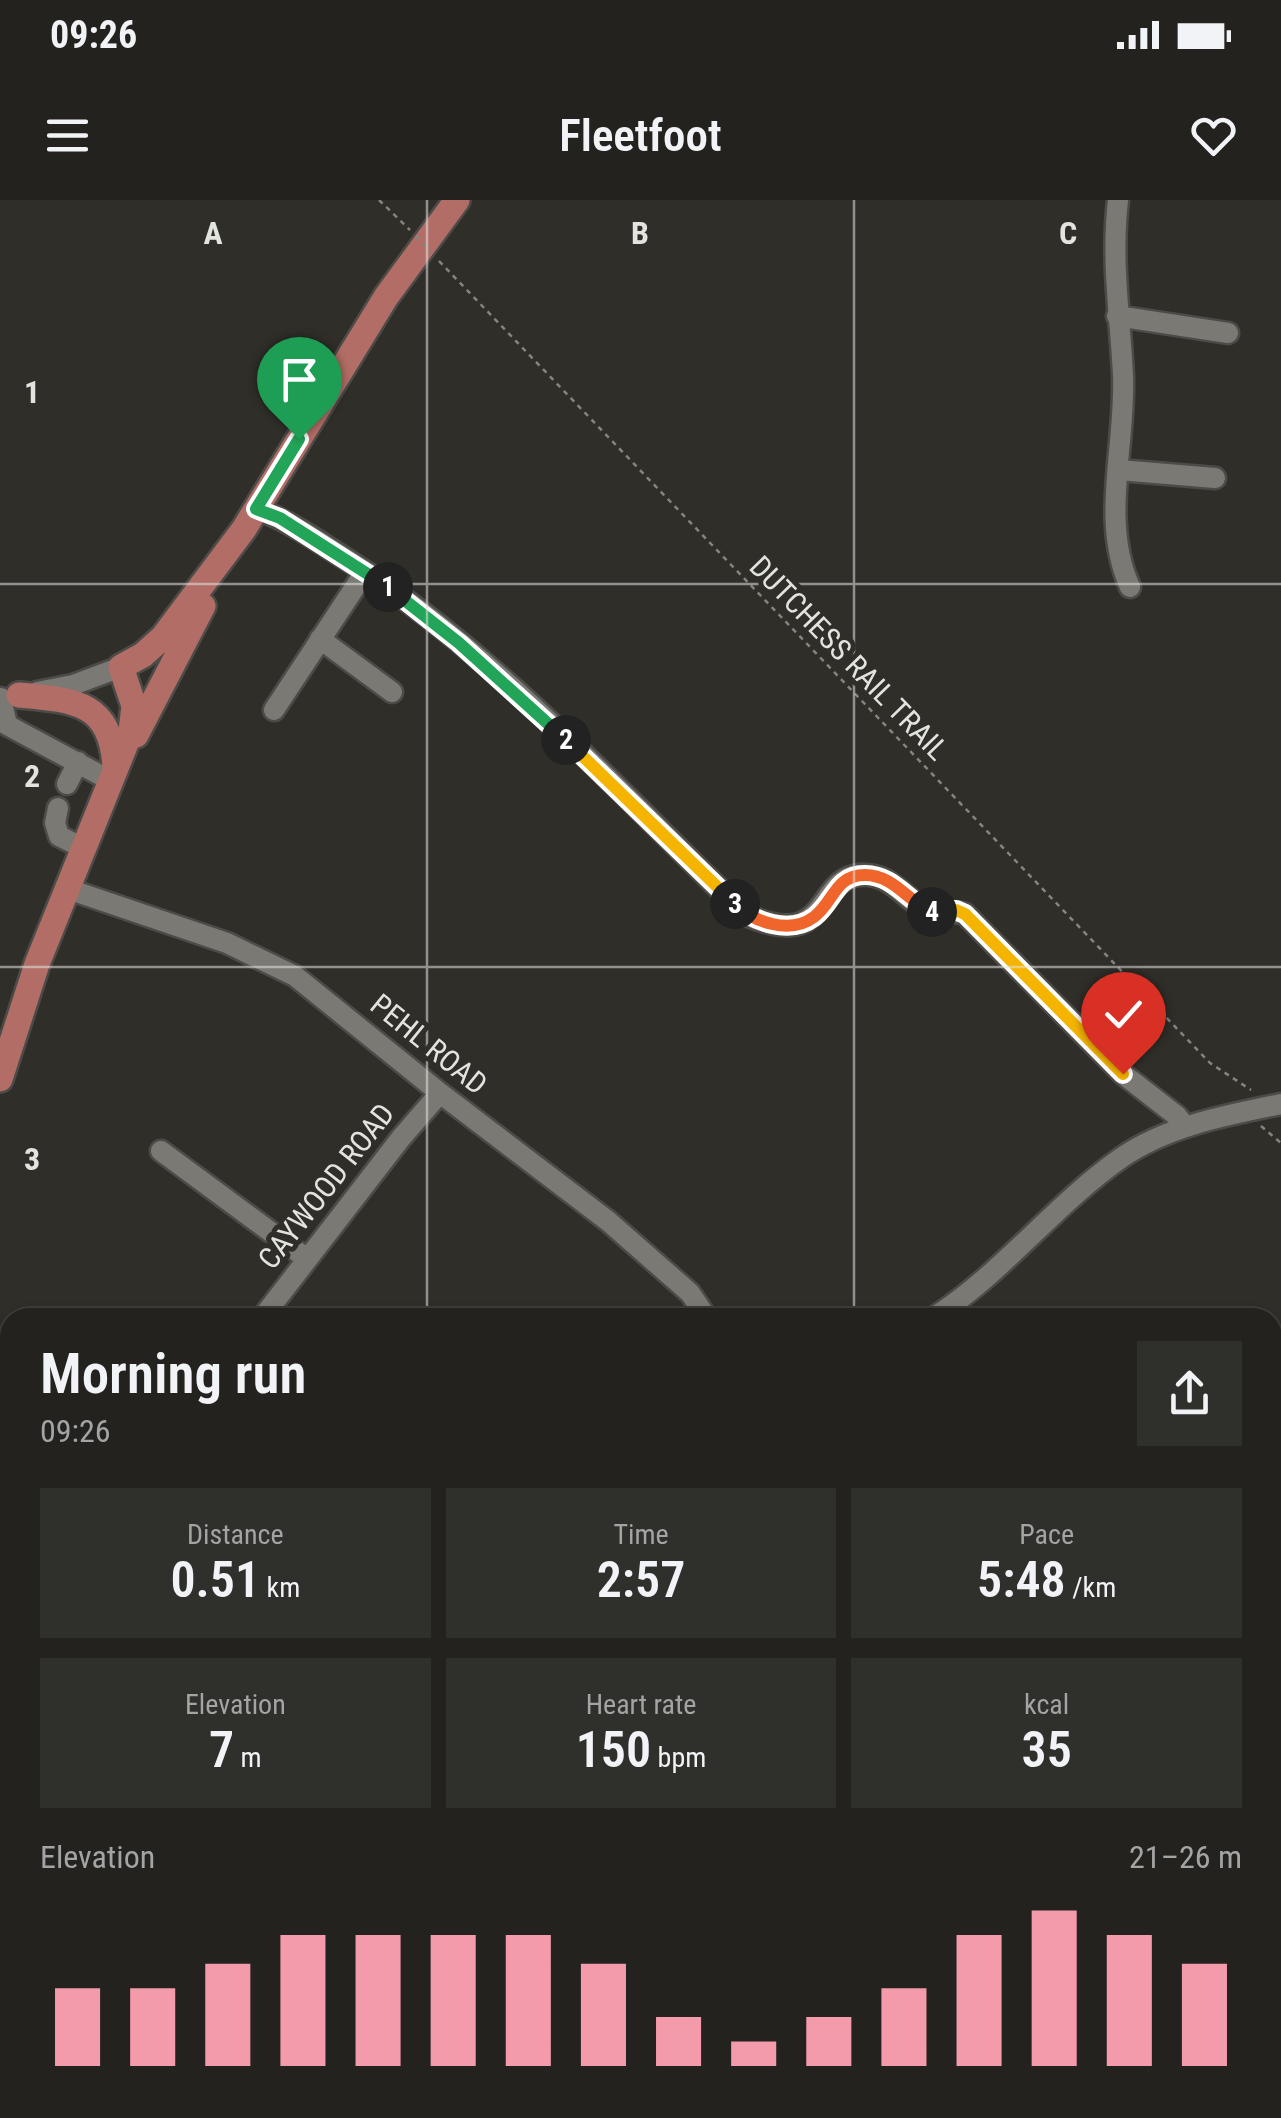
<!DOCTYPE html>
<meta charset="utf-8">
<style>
body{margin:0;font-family:"Roboto Condensed",sans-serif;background:#2f2f2c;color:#f1f3f6;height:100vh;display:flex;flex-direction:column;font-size:38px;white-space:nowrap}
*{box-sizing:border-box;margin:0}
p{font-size:32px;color:#a3a4a4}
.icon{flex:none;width:55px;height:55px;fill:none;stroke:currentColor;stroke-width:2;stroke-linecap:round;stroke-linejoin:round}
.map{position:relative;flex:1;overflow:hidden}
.details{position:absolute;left:0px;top:1108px;width:1282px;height:812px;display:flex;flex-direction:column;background:#23221f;border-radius:30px 30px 0 0;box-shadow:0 2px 8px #0004,0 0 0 2px #403f3d}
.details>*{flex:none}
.pin{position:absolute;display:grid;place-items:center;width:85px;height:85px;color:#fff;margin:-102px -42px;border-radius:50% 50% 50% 0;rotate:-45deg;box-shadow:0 0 10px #0007}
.pin .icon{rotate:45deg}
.km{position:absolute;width:50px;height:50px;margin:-25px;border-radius:50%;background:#222;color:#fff;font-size:28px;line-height:50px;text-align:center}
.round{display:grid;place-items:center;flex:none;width:105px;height:105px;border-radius:0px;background:#2f2f2c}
.head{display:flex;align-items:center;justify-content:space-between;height:170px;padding:0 40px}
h1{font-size:55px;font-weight:600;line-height:75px}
.stats{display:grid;grid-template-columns:repeat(3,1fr);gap:15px;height:170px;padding:10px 40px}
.stats div{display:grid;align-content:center;border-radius:0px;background:#2f2f2c;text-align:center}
.stats b{font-size:50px;font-weight:600}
.stats small{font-size:28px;font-weight:400}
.stats p{font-size:28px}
.chart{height:280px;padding:20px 40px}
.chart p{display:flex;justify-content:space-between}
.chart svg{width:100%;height:180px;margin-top:10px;stroke:#f39aab;stroke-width:6}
.status{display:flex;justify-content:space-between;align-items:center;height:70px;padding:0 50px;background:#23221f;direction:ltr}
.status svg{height:28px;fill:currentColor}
header{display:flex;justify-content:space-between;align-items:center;height:130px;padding:0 40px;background:#23221f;font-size:45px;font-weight:600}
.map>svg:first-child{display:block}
</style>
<div class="status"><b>09:26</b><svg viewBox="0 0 49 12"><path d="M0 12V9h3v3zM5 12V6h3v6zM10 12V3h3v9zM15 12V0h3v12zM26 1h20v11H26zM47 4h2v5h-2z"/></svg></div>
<header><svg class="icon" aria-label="menu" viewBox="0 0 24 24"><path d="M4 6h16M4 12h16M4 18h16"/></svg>Fleetfoot<svg class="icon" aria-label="heart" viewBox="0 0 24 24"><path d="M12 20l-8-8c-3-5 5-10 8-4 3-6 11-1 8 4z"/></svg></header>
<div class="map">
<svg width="1281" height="1918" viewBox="0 0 1281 1918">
<rect width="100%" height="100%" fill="#2f2e29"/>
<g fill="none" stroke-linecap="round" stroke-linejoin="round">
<g stroke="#4c4b48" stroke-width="25">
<path id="minor" d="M 1118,0 C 1111,61 1120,115 1123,175 C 1126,246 1100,321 1130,387
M 1117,116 L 1228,133
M 1119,270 L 1215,278
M 257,309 C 290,321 319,342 349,361 C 498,456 620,593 746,715 C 831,752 814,680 859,675 C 891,672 902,698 927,710 C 939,717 952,709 965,714 L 1123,874 L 1177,916 L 1186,927
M 320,439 L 392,492
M 37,492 L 73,485 L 121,467
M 1,498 L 7,525 L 113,582
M 274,510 L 365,372
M 67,584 L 78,562
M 58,608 L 55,623 L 59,636 L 85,649
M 68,689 L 227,743 L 295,776 L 440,893 L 608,1021 L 690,1093 L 707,1118
M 161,951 L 306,1058
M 262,1118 L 401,938 L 440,893
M 933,1118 C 1003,1073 1054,1005 1121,958 C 1167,926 1227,915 1281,904
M 0,1485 L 10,1485
M 1272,1670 L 1281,1662
M 0,1787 L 10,1792
M 0,1889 L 10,1899
M 360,1910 L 387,1918
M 126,1918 L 165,1914 L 178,1918
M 337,1918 L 337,1910
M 592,1918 L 595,1910
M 988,1918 L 991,1910
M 1246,1918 L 1247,1910"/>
</g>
<g stroke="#4c4b48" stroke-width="30">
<path id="major" d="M 19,495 C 75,500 111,502 115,567
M 136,535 L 203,406
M 0,879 L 37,764 L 131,531 L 134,506 L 121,467 L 143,455 L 163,437 L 244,329 L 386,97 L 457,0"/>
</g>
<path stroke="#848480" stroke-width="2.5" stroke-dasharray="5 5" stroke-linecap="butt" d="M 379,0 L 410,30
M 439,61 L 1210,863 L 1251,890
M 1261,926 L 1281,943"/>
<use href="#minor" stroke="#7a7973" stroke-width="20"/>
<use href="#major" stroke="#b26e66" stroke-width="25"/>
<path stroke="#848480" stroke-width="2.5" stroke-dasharray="5 5" stroke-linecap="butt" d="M 416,36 L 431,52"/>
</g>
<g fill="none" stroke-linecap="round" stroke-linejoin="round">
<g stroke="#fff" stroke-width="20">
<path id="split-1" d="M 299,239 L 256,309 L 280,318 L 388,387"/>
</g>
<g stroke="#fff" stroke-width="20">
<path id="split-2" d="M 388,387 L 459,443 L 566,540"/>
</g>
<g stroke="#fff" stroke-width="20">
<path id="split-3" d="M 566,540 L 735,704"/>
</g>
<g stroke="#fff" stroke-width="20">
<path id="split-4" d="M 735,704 C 753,722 790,735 814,717 C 834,702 835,675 865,675 C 894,675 908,702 932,712"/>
</g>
<g stroke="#fff" stroke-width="20">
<path id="split-5" d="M 932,712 L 956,710 L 965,714 L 1123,874"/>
</g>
<use href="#split-1" stroke="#22a559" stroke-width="12"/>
<use href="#split-2" stroke="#22a559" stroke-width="12"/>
<use href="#split-3" stroke="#f5b400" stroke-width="12"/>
<use href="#split-4" stroke="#f0652b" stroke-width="12"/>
<use href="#split-5" stroke="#f5b400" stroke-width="12"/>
</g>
<path fill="none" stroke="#e3e3e0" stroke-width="2.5" stroke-opacity="0.55" d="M 427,0 L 427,1118M 854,0 L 854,1118M 0,384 L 1281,384M 0,767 L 1281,767M 0,1151 L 10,1151M 1272,1151 L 1281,1151M 0,1534 L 10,1534M 1272,1534 L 1281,1534M 427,1910 L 427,1918M 854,1910 L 854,1918"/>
<g text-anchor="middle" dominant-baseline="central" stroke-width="10" stroke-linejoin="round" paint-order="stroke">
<g font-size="30" fill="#e3e3e0" stroke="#2f2e29">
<text transform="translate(849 458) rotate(46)">DUTCHESS RAIL TRAIL</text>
<text transform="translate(429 844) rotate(39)">PEHL ROAD</text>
<text transform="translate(326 986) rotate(-52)">CAYWOOD ROAD</text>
</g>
</g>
<g font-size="32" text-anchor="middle" font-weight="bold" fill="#e3e3e0" stroke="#2f2e29" stroke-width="10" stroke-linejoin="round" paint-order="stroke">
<text x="213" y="44">A</text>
<text x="640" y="44">B</text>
<text x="1068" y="44">C</text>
<text x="32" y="203">1</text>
<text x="32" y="587">2</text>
<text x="32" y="970">3</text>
</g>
</svg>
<div class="pin" style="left:299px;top:239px;background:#1e9e55"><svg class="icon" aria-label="arrive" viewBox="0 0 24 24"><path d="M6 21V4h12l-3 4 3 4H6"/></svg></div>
<div class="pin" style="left:1123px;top:874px;background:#d93025"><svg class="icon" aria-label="check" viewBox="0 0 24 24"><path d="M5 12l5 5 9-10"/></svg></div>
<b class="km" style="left:388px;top:387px">1</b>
<b class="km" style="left:566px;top:540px">2</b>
<b class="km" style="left:735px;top:704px">3</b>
<b class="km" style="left:932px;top:712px">4</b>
<section class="details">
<div class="head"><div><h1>Morning run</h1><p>09:26</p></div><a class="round"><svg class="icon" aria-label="share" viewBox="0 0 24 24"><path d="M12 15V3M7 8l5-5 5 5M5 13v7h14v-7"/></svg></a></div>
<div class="stats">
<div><p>Distance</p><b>0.51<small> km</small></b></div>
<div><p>Time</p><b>2:57</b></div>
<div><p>Pace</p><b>5:48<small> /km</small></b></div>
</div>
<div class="stats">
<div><p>Elevation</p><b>7<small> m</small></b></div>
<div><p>Heart rate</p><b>150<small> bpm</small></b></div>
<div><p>kcal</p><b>35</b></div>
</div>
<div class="chart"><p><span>Elevation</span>21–26 m</p>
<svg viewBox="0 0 160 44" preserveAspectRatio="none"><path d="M5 44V25M15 44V25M25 44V19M35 44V12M45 44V12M55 44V12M65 44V12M75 44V19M85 44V32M95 44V38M105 44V32M115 44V25M125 44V12M135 44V6M145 44V12M155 44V19"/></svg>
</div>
</section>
</div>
